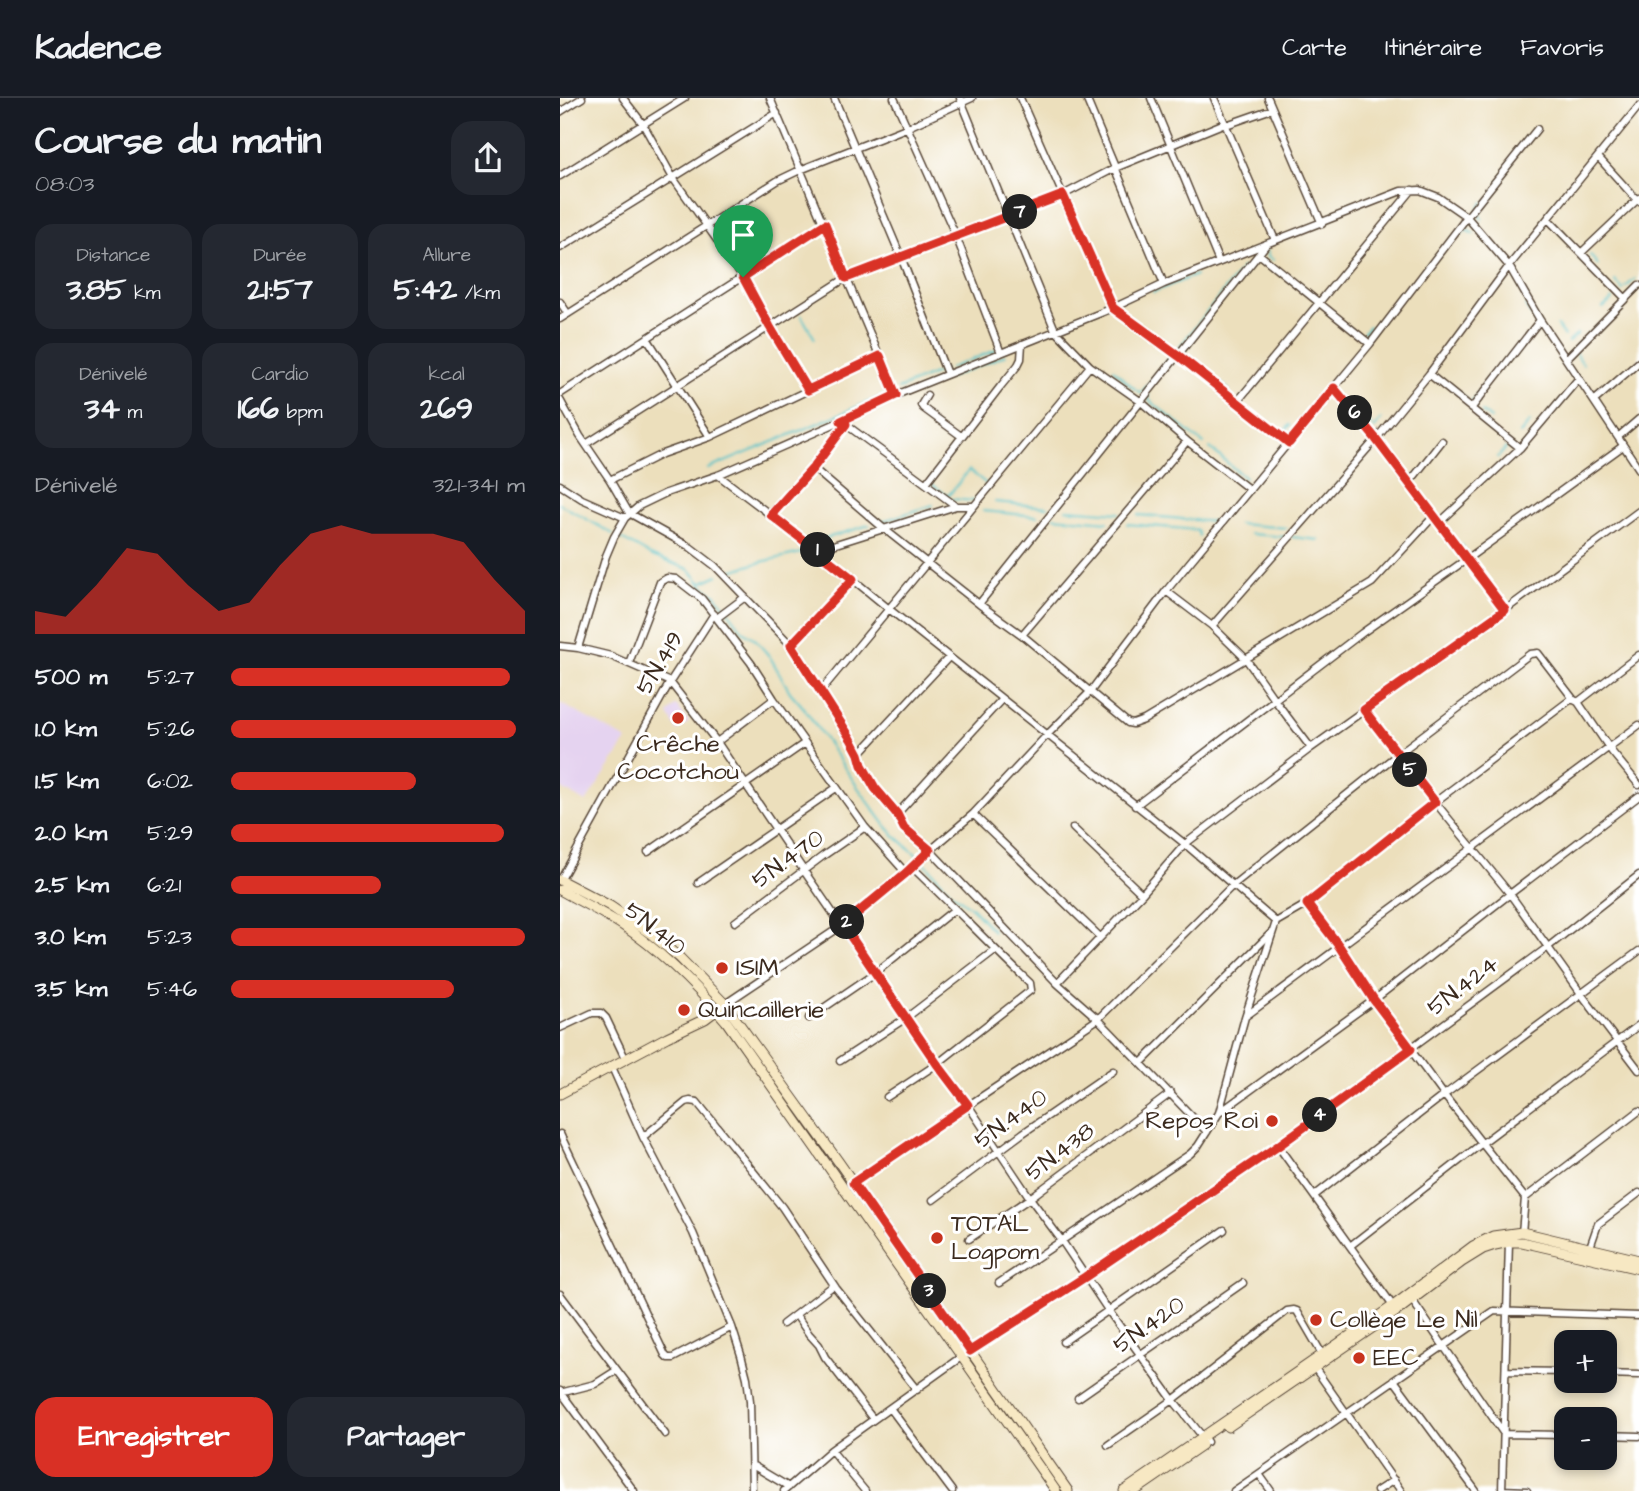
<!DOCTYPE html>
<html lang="fr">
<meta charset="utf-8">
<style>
body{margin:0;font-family:"Architects Daughter",sans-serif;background:#242831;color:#f1f3f6;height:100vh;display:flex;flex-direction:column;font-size:26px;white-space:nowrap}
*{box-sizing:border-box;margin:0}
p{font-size:23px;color:#9ea1a6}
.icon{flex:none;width:38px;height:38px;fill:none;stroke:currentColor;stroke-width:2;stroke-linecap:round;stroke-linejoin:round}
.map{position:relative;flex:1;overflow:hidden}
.details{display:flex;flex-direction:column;background:#171b24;width:560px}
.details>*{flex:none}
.tools{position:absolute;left:994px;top:1232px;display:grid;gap:14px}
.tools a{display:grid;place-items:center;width:63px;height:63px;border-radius:14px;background:#171b24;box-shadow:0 4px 10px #0003;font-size:35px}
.pin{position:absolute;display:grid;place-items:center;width:60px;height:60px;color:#fff;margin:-72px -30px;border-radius:50% 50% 50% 0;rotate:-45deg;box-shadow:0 0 7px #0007}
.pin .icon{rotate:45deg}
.km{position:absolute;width:35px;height:35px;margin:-18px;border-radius:50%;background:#222;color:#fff;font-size:19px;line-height:35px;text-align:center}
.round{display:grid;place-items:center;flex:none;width:74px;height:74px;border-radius:21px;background:#242831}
.overview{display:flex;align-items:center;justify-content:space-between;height:119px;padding:0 35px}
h1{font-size:38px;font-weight:700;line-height:52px}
.figures{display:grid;grid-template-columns:repeat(3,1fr);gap:10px;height:119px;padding:7px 35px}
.figures div{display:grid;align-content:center;border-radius:18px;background:#242831;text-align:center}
.figures b{font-size:30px;font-weight:700}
.figures small{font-size:19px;font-weight:400}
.figures p{font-size:19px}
.chart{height:196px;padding:14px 35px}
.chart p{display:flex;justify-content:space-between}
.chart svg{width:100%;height:126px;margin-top:7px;fill:#d93025;opacity:.7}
.cta{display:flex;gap:14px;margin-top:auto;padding:14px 35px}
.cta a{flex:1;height:80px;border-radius:21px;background:#d93025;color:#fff;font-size:28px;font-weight:700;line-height:80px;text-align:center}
.cta a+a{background:#242831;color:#f1f3f6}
ul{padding:0 35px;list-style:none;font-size:23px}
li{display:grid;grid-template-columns:112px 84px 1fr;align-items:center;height:52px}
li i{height:18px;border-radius:9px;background:#d93025}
header{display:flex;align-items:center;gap:42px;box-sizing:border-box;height:98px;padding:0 35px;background:#171b24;border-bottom:2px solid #363941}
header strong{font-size:33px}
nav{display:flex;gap:38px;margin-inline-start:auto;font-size:24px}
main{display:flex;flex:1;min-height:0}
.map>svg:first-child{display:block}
</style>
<header>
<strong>Kadence</strong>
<nav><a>Carte</a><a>Itinéraire</a><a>Favoris</a></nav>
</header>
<main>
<section class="details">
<div class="overview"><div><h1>Course du matin</h1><p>08:03</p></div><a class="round"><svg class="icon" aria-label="share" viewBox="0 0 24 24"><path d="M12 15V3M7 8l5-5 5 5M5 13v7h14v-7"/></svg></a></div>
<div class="figures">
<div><p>Distance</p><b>3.85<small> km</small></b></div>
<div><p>Durée</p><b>21:57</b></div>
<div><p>Allure</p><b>5:42<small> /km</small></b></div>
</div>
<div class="figures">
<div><p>Dénivelé</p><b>34<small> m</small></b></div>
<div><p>Cardio</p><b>166<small> bpm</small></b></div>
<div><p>kcal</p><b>269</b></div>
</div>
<div class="chart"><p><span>Dénivelé</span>321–341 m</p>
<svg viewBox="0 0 160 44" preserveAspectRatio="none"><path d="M0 44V36L10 38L20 27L30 14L40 16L50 27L60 36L70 33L80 20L90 9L100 6L110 9L120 9L130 9L140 12L150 25L160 36V44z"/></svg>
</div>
<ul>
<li><b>500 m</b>5:27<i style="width:95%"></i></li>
<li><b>1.0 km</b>5:26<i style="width:97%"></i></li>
<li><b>1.5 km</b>6:02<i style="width:63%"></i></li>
<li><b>2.0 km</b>5:29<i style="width:93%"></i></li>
<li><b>2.5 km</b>6:21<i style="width:51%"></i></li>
<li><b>3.0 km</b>5:23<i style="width:100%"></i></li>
<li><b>3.5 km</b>5:46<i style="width:76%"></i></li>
</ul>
<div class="cta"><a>Enregistrer</a><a>Partager</a></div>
</section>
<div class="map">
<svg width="1079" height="1393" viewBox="0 0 1079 1393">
<rect width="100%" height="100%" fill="#fff"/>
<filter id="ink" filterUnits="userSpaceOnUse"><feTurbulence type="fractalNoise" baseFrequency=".0143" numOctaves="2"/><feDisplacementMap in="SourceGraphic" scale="14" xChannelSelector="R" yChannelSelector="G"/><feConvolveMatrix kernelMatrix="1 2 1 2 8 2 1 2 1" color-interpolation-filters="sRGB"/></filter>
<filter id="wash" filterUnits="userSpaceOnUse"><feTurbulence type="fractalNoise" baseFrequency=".00686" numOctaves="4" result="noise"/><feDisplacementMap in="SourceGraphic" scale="28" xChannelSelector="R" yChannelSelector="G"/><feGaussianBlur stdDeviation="1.57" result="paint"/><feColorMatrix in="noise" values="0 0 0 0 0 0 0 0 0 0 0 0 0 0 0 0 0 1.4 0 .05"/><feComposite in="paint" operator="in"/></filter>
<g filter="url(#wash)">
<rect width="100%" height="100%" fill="#ecdfbc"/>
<path fill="#e5d3f0" d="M 0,605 L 67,642 L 26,704 L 0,690 Z
M 115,608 L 117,608 L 129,624 L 117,633 L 108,616 Z"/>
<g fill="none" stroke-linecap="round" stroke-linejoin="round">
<path stroke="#52c1c7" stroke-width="2" d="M 922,121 L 918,115 L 920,108 L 923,104
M 906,132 L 914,136
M 902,136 L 906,131
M 707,152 L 708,158 L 713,162
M 1030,157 L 1038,167
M 1055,183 L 1063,192
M 1066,189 L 1075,181
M 593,194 L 636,177
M 965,208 L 972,218
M 1043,210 L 1053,201
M 241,217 L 255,241
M 997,228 L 1004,238
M 804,234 L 809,228
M 983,234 L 990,244
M 1008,244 L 1017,236
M 616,253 L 683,169
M 1015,254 L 1023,266
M 625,256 L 669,292
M 390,270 L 436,252
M 553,271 L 575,291
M 338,291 L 384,272
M 577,292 L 581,295 L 612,257
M 356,293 L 445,257
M 897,293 L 906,301
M 589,297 L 589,302 L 644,346
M 911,305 L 918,296
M 922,314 L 931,321
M 303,316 L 344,299
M 804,317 L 811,327
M 814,331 L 821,321
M 723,335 L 730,327
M 960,336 L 970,324
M 821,341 L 827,349
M 650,350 L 685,380
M 938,359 L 946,350
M 148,371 L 333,294
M 372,386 L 388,398 L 409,372 L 429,388
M 392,401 L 414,403
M 435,404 L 488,409
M 0,406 L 53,436
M 506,411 L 559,415
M 423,413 L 477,418
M 578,417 L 656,424
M 494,419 L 548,424
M 323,423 L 373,407
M 567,426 L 637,432 L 639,438
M 678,426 L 727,430
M 690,436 L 727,439
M 58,439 L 92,458 L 129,471 L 143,488 L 156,497 L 183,533 L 195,541 L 210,559 L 230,594 L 244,610 L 299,691 L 326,728 L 334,737 L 358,758
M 732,439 L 759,442
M 257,443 L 309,427
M 902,447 L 906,454
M 168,474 L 201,464 L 250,453
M 141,485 L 158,477
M 362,762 L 391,794 L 412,810 L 433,833"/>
</g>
</g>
<g filter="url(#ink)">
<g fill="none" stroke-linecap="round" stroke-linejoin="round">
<g stroke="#564536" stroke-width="9">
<path id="street" d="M 63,0 L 83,26 L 113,80 L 183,179 L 210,229 L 248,292
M 210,0 L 336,297
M 274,0 L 341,159 L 387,276
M 334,0 L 396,138 L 441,255
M 400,0 L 495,232 L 530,268 L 580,303 L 627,343 L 690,392
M 460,0 L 553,210 L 619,258 L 729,345
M 526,0 L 604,186
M 591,0 L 659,164
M 654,0 L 715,142
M 708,0 L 762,126
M 0,14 L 22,0
M 666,27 L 712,11
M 1038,59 L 1078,103
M 0,78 L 125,0
M 988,121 L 1066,201
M 0,150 L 217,15
M 1021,155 L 1079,100
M 699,156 L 810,246
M 0,204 L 8,216
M 0,221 L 217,83 L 240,72 L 346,30 L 412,0
M 87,240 L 150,339
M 1007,260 L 1079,187
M 869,276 L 960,350
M 0,296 L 265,126
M 367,297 L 361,307 L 363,310 L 401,338
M 0,302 L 20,338 L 50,382 L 69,415 L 130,449 L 155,468 L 231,547 L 291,641 C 296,650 299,659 303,668 C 311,686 324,702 337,716
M 1034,303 L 1079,264
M 677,304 L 852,92
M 911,311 L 980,222
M 281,323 L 396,408 L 414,408
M 1058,339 L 1079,321
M 26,346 L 286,180 L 503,97 L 555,70 L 665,25
M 253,370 L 286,326
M 158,377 L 257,452 L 329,511 L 625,746 L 716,824
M 50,382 L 102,356 L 150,339 L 320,258
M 366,385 L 440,289 L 458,267 L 461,261 L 462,246
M 849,385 L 882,343
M 0,387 L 22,401 L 65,420
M 211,417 L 253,370 L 323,430 L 419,506 L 462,537 L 568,625 L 573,626 L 584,622 L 812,485 L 874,418
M 879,425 L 960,350 L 1019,280
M 257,452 L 396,408
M 606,493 L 652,528 L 686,561 L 714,601 L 751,650
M 419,506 L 706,147
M 945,512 L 1079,413
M 157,520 L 185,499
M 652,528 L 816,341 L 869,276 L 949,168 L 1079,8
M 462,537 C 517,472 573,408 627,343
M 231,547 L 293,481
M 0,548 L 18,550 L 51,558 L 110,584 L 157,644 L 244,773 L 377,966 L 408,1007 L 470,1100 L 502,1143 L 548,1212 L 613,1302 L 647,1344
M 18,550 L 46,458 L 54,439 L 65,420 L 79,408 L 106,395 L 158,377 L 281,323 L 336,297 L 553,210 L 604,186 L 841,93 L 860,92 L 878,99 L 907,119 L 949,168 L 980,222 L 1079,371
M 69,565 L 100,484 L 107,480 L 116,481 L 142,501 L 191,565 L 214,601 L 305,729 L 346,775
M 260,594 L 530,268
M 442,601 L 337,716 L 344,730 L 370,752 L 497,885 L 582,796 L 625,746 L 751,650 L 945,512 L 816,341 L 774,290
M 1018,604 L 1079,557
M 804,612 L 875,704 L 950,796 L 1022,897 L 1079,972
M 157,644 L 214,601
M 299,656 L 389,559
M 575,708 L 802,535 L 907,461 L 1063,348
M 413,716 L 540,839
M 513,730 L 582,796
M 88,754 L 245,645
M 0,783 L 110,584 L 154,516
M 138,785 L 276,690
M 747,806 L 779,848 L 814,902 L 884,997 L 965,1100 L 962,1135
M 175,824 L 263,758 L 305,729
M 497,885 L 538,921 L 647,1034
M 165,906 L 283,827 L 346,775 L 358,763 L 413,716 L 487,637 L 530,594 L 606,493 L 810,246 L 907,119 L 977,31
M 686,918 L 1079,627
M 249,920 L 315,875 L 395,811
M 0,930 L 32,915 L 41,915 L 46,920 L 66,962
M 280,963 L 346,920 L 435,852
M 581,965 L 713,833
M 52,969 L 83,1039 L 133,1135 L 172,1229 L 181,1257 L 187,1280 L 190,1303 L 192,1393
M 327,999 L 377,966 L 471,892 L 470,885 C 430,847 392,807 352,769
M 659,1015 L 814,902 L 950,796 L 1079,698
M 0,1036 L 105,1257 L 108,1260 L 113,1260 L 172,1229
M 83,1039 L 126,1004 L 130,1003 L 137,1004 L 222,1109 L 276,1190 L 357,1292
M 718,1048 L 833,1208
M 292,1085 L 538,921 L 673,787 L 838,656 L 970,556 L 978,555 L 1014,602 L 1018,604 L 1052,654 L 1079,687
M 754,1098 L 884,997 L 1079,853
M 965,1100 L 1079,1013
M 373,1102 L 463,1035 L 553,973
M 409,1141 L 470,1100 L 611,995
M 790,1148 L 921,1046 L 1079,927
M 1029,1152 L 1038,1126 L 1079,1095
M 439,1185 L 630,1056 L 638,1048 L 659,1015 L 685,919 L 716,824 L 747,806 L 875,704 L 1010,602 L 1014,602
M 0,1196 L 105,1336
M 852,1202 L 944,1336 L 1006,1337
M 236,1217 L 249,1236 L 259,1247 L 265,1259 L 313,1321
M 223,1226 L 274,1187
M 503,1244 L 664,1132
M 754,1269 L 841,1393
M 946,1273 L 1006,1274
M 1045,1276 L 1079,1277
M 834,1282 L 916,1393
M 0,1293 L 74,1393
M 0,1295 L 35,1286 L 57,1272
M 518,1300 L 683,1185
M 330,1310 L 392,1393
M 1045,1337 L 1079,1338
M 548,1347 L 613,1302 L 727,1213 L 734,1212 L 737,1213 L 762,1256
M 271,1352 L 305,1393
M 192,1367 L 229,1389
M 699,1376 L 711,1393
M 942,1392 L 967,1393
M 224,1393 L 271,1352 L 401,1259 L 525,1179 L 718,1048 L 988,849 L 1079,777
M 674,1393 L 934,1213 L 1079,1218
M 817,1393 L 834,1382
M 942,1393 L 949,1144"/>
</g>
<g stroke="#564536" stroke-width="11">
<path id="secondary" d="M 0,782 L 50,808 L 91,836 L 120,860 L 165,906 L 278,1063 L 508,1393
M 0,792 C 21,804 42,814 62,827 C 101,853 135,887 166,923 L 496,1393
M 0,996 L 107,939 L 145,921 L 161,909
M 668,1329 L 837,1213 L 902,1164 L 923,1151 L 935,1147 L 949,1144 L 962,1144 L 1079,1171
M 564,1393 L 833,1208 L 913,1148 L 933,1138 L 962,1134 L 1079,1162
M 575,1393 L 642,1347"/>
</g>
<use href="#street" stroke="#fff" stroke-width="6"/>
<use href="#secondary" stroke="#f7e8c3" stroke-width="9"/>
</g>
</g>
<g fill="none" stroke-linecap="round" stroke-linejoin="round" filter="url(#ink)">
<g stroke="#fff" stroke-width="14">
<path id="route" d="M 503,97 L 553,210 L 619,258 L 729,345 L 774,290 L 816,341 L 945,512 L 804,612 L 875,704 L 747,806 L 779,848 L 814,902 L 851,951 L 718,1048 L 525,1179 L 410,1253 L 293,1085 L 408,1007 L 377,966 L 283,827 L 346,775 L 370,752 L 344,730 L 337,716 L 315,690 L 302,667 L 299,656 L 291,641 L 231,547 L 293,481 L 211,417 L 253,370 L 286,326 L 281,323 L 336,297 L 320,258 L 248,292 L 210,229 L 183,179 L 265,126 L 286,180 Z"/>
</g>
<use href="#route" stroke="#d93025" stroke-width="9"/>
</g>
<g fill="#c8321e" stroke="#fff" stroke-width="2.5">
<circle cx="118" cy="620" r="7"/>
<circle cx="162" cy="870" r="7"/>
<circle cx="124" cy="912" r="7"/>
<circle cx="712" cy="1023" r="7"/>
<circle cx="377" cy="1140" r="7"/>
<circle cx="756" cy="1222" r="7"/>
<circle cx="799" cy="1260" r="7"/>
</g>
<g text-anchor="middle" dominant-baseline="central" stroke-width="6" stroke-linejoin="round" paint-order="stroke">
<g font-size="24" fill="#3b2a1e" stroke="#fff">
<text transform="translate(100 565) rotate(-59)">5N.419</text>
<text transform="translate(228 761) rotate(-36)">5N.470</text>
<text transform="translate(95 831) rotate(38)">5N.410</text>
<text transform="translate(903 888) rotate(-37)">5N.424</text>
<text transform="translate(451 1021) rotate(-36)">5N.440</text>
<text transform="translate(500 1054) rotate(-37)">5N.438</text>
<text transform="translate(589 1227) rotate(-35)">5N.420</text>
</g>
<g font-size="24" fill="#3b2a1e" stroke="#fff" text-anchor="start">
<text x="118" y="646" text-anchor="middle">Crêche<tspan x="118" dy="28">Cocotchou</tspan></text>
<text x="176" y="870">ISIM</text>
<text x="138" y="912">Quincaillerie</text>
<text x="698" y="1023" text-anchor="end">Repos Roi</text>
<text x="391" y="1126">TOTAL<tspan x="391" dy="28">Logpom</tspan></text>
<text x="770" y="1222">Collège Le Nil</text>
<text x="813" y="1260">EEC</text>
</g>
</g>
</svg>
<div class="tools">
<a>+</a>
<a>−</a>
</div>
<div class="pin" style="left:183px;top:179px;background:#1e9e55"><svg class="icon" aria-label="arrive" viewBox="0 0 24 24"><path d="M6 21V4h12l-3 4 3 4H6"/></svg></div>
<b class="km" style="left:258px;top:452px">1</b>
<b class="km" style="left:287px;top:824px">2</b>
<b class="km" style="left:369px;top:1193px">3</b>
<b class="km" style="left:760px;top:1017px">4</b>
<b class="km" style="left:850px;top:672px">5</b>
<b class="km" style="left:795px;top:315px">6</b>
<b class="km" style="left:460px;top:114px">7</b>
</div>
</main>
